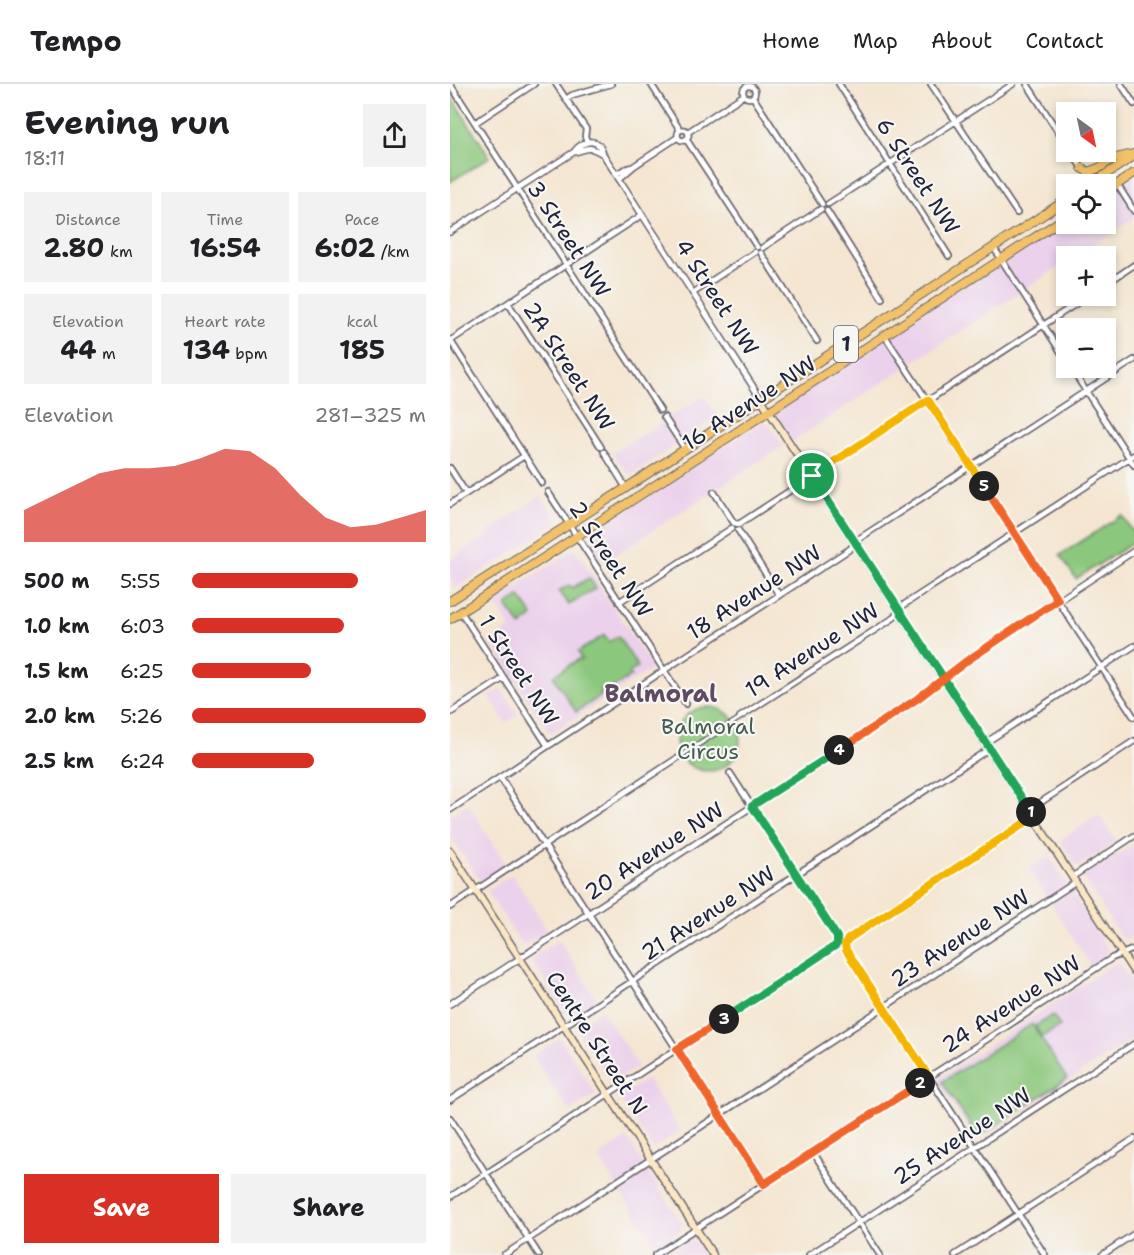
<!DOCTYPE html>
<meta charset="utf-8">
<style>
body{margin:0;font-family:"Shantell Sans",sans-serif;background:#f2f2f2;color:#202124;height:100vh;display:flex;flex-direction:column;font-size:22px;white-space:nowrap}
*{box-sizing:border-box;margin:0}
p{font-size:20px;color:#757577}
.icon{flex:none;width:33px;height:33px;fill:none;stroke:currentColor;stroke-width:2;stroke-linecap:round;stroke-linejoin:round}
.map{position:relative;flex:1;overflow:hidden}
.drawer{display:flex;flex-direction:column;background:#fff;width:450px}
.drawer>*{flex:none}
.needle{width:39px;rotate:147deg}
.controls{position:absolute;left:606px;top:18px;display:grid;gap:12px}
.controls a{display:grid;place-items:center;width:60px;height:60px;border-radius:0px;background:#fff;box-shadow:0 3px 9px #0003;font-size:30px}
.pin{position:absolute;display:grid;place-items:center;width:51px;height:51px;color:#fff;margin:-26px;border:3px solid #fff;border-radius:50%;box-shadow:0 2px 6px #0007}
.km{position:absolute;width:30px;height:30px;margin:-15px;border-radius:50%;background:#222;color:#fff;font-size:16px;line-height:30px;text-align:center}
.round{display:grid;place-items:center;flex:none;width:63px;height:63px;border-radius:0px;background:#f2f2f2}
.overview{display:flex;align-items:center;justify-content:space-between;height:102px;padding:0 24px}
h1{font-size:33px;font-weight:700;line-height:45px}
.stats{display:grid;grid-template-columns:repeat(3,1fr);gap:9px;height:102px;padding:6px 24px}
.stats div{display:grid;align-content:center;border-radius:0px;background:#f2f2f2;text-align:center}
.stats b{font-size:26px;font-weight:700}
.stats small{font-size:16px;font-weight:400}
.stats p{font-size:16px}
.chart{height:168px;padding:12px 24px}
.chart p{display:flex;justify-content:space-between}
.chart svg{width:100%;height:108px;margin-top:6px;fill:#d93025;opacity:.7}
.cta{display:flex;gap:12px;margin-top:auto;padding:12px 24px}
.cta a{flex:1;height:69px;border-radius:0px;background:#d93025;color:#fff;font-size:24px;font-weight:700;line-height:69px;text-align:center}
.cta a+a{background:#f2f2f2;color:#202124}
ul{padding:0 24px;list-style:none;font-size:20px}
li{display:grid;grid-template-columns:96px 72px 1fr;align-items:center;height:45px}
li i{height:15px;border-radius:8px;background:#d93025}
header{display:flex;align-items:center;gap:36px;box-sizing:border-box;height:84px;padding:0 30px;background:#fff;border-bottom:2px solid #e0e0e0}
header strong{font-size:28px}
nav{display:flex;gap:33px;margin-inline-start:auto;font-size:21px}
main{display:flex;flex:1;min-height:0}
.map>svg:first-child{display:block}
</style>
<header>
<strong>Tempo</strong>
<nav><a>Home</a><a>Map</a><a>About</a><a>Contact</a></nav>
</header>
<main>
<section class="drawer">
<div class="overview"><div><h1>Evening run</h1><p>18:11</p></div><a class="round"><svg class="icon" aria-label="share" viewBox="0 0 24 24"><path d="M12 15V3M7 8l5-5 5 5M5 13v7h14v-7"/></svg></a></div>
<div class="stats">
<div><p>Distance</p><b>2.80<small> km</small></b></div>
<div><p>Time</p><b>16:54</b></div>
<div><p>Pace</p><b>6:02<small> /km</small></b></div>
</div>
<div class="stats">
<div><p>Elevation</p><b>44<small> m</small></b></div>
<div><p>Heart rate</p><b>134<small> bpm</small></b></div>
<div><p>kcal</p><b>185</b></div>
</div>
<div class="chart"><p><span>Elevation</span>281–325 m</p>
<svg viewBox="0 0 160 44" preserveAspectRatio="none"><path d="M0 44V31L10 26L20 21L30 16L40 14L50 14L60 13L70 10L80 6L90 7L100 14L110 25L120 34L130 38L140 37L150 34L160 31V44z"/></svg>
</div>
<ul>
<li><b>500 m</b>5:55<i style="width:71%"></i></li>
<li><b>1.0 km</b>6:03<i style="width:65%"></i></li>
<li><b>1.5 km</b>6:25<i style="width:51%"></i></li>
<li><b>2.0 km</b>5:26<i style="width:100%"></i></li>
<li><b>2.5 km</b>6:24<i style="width:52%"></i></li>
</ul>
<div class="cta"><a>Save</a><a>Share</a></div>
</section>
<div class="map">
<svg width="684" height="1171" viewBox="0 0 684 1171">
<rect width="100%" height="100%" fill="#f6f6f2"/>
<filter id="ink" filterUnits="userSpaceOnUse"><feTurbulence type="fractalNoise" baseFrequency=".0167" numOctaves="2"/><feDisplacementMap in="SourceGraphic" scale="12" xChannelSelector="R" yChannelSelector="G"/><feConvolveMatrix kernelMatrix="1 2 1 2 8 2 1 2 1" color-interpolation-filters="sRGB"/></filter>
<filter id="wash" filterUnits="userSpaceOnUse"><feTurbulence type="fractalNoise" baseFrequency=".008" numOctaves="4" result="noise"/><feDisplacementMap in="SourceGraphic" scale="24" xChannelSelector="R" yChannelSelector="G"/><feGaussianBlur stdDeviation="1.35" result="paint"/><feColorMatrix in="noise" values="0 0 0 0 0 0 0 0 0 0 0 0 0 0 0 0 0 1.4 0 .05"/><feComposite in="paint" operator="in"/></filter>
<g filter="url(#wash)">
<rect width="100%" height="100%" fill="#f4e6d1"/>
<path fill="#ebd1eb" d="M 684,89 L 684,134 L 625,172 L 616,172 L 616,178 L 340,359 L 319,327 L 616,133 L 616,140 L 656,140 L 656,108 Z
M 254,312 L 268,332 L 180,392 L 162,369 Z
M 314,338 L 318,340 L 333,362 L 154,478 L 139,456 L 140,450 L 310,339 Z
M 91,412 L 106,435 L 107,440 L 6,504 L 0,495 L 0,476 L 37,452 L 41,446 Z
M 123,466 L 127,468 L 203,584 L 100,650 L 40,558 L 61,544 L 44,518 Z
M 51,605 L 68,631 L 56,639 L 39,612 Z
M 18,720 L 56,780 L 30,797 L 0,751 L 0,732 Z
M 649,731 L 667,758 L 627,783 L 610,756 Z
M 684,760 L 684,853 L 672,855 L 634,795 L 634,792 Z
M 599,772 L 659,867 L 656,872 L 641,882 L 579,785 Z
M 62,790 L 98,847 L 75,861 L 72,861 L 37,807 Z
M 109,856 L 147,916 L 122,931 L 116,930 L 83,878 L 83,873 Z
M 665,879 L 669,879 L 684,902 L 684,954 L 530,1054 L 524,1053 L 489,999 L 488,996 L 490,993 Z
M 152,926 L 188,982 L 162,999 L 126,943 Z
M 110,954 L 146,1010 L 119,1027 L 83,972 Z
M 197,995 L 230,1047 L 203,1065 L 171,1016 L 172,1010 Z
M 177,1054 L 232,1141 L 231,1146 L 206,1162 L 148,1073 Z
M 246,1157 L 255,1171 L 215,1171 L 236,1158 Z"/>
<path fill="#8bc77c" stroke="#56745c" stroke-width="1.5" d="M 0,11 L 40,73 L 0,98 Z
M 672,431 L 684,450 L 684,458 L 626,495 L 610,471 Z
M 139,494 L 146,504 L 119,521 L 109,507 L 119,501 L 122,504 Z
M 69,513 L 71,514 L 83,532 L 71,542 L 57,523 L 57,521 Z
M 154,551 L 159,558 L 168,552 L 188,583 L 179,589 L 181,592 L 155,609 L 152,606 L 150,607 L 152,611 L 126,628 L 103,592 L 129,575 L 130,576 L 132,575 L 128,568 Z
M226 655a32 32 0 1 1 64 0a32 32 0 1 1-64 0Z
M 603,931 L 610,942 L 592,953 L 585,942 Z
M 582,940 L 617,995 L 528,1053 L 492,998 Z"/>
</g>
<g filter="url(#ink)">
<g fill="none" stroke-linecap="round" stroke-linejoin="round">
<g stroke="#6c6770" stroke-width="6">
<path id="pedestrian" d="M 226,675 L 290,634"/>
</g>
<g stroke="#6c6770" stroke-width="8">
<path id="minor" d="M 0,0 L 210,326
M 106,0 L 136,45 L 135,52 L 137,57
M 201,0 L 230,46
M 389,0 L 499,172
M 481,0 L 567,129
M 577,0 L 616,60
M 671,0 L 684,20
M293 8a6 6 0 1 1 12 0a6 6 0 1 1-12 0Z
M 303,13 L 372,120
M 116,15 L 122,11 L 161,0
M 25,39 L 84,0
M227.5 51a5.5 5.5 0 1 1 11 0a5.5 5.5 0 1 1-11 0Z
M 238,48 L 294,11
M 236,55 L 307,163
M 621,68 L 632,84
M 166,90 L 175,85 L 182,83
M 169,95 L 184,82 L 228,53
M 667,100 L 684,127
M 378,120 L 563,0
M 377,127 L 432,214
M 312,164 L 371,125
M 544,164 L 616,276
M 311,169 L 367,257
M 656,200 L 684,181
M 243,209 L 305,168
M 58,219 L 151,363
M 435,252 L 684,633
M 0,256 L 92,399
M 0,257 L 192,131
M 621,284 L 684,381
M 214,333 L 235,365
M 154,368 L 176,404
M 0,384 L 16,409
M 98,408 L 236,620
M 264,408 L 284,439 L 289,440
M 0,420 L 74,372
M 289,440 L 638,212
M 288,446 L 329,511
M 169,518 L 282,444
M 11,528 L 98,662
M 0,629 L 54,594
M 290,633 L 442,535 L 455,520 L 684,371
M 535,659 L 684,562
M 50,693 L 314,1100
M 0,726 L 400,465 L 410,454 L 684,276
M 579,726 L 684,657
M 584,733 L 398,855 L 395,860 L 395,865 L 595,1171
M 622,793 L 684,752
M 0,823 L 226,675
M 0,1016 L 539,665
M 0,1034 L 89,1171
M 363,1068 L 430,1171
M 0,1113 L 385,862 L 387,860 L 387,853 L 280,689
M 54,1171 L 626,798
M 205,1171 L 662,874 L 684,865
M 359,1171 L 684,960
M 505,1171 L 684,1055
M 652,1171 L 684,1150"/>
</g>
<g stroke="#6c6770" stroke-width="8">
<path id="tertiary" d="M 124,68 C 140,65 137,61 153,70
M 0,148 L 124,68 C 133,56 149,52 153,70 L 311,315
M 0,920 L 442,631 L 467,615 L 518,576 L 684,467"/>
</g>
<g stroke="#6c6770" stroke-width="9">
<path id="secondary" d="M 311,315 L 684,888
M 0,767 L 263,1171"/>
</g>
<g stroke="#6c6770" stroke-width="10">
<path id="trunk" d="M 632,84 L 638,88 L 651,83 L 662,75 L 684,70
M 641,100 L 684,72
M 656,108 L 684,89
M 0,517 L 176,404 L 311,315 L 616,116
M 0,535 L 616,133"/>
</g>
<use href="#pedestrian" stroke="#fff" stroke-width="3"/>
<use href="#minor" stroke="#fff" stroke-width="4.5"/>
<use href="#tertiary" stroke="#fff" stroke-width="5"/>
<use href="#secondary" stroke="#fae7c3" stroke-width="6"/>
<use href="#trunk" stroke="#f2c26a" stroke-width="8"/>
</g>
</g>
<g fill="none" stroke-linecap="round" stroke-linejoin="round" filter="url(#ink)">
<g stroke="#fff" stroke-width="12">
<path id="split-1" d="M 362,392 L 581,728"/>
</g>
<g stroke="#fff" stroke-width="12">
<path id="split-2" d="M 470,999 L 479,993 L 396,866 L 395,860 L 398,855 L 584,733 L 581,728"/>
</g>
<g stroke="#fff" stroke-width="12">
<path id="split-3" d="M 274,935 L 227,965 L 314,1100 L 470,999"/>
</g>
<g stroke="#fff" stroke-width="12">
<path id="split-4" d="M 274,935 L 385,862 L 387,860 L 387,853 L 302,722 L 389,666"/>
</g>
<g stroke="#fff" stroke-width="12">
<path id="split-5" d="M 389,666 L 467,615 L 518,576 L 608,516 L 534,402"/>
</g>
<g stroke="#fff" stroke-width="12">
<path id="split-6" d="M 362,392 L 478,316 L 534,402"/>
</g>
<use href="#split-1" stroke="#22a559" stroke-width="8"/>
<use href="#split-2" stroke="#f5b400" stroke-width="8"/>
<use href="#split-3" stroke="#f0652b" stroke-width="8"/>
<use href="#split-4" stroke="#22a559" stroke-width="8"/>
<use href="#split-5" stroke="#f0652b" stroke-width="8"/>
<use href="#split-6" stroke="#f5b400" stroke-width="8"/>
</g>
<g text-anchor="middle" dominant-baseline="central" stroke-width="4.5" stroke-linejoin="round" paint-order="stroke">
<rect fill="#f6f6f2" stroke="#626272" stroke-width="1.5" x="384" y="242" width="24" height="36" rx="4.5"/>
<g font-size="21" font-weight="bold" fill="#22223b">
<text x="396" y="260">1</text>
</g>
<g font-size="22" fill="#22223b" stroke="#f6f6f2">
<text transform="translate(468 92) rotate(57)">6 Street NW</text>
<text transform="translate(119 155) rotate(57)">3 Street NW</text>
<text transform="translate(267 213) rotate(57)">4 Street NW</text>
<text transform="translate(119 282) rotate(57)">2A Street NW</text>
<text transform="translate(299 319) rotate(-33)">16 Avenue NW</text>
<text transform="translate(161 475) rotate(57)">2 Street NW</text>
<text transform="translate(304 508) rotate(-33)">18 Avenue NW</text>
<text transform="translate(362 566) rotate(-33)">19 Avenue NW</text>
<text transform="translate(69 586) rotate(57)">1 Street NW</text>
<text transform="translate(204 767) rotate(-33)">20 Avenue NW</text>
<text transform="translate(258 829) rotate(-33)">21 Avenue NW</text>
<text transform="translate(510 854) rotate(-33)">23 Avenue NW</text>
<text transform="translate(561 920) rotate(-33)">24 Avenue NW</text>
<text transform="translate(147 959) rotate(57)">Centre Street N</text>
<text transform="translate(512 1052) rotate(-33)">25 Avenue NW</text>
</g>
<g font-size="22" fill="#475c52" stroke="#f6f6f2">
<text x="258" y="642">Balmoral<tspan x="258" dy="25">Circus</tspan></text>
</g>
<g font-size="24" font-weight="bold" fill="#5f4a62" stroke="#f6f6f2">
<text x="211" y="610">Balmoral</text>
</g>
</g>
</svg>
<div class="controls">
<a><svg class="needle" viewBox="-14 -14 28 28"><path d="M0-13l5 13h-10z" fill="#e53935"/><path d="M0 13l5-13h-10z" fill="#757577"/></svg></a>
<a><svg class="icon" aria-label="locate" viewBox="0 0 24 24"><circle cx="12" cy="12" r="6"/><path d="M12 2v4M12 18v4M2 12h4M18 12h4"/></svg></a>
<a>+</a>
<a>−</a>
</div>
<div class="pin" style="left:362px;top:392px;background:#1e9e55"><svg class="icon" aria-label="arrive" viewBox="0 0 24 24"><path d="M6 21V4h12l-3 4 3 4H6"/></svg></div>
<b class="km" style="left:581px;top:728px">1</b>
<b class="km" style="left:470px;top:999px">2</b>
<b class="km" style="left:274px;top:935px">3</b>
<b class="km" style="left:389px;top:666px">4</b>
<b class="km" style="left:534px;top:402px">5</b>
</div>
</main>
